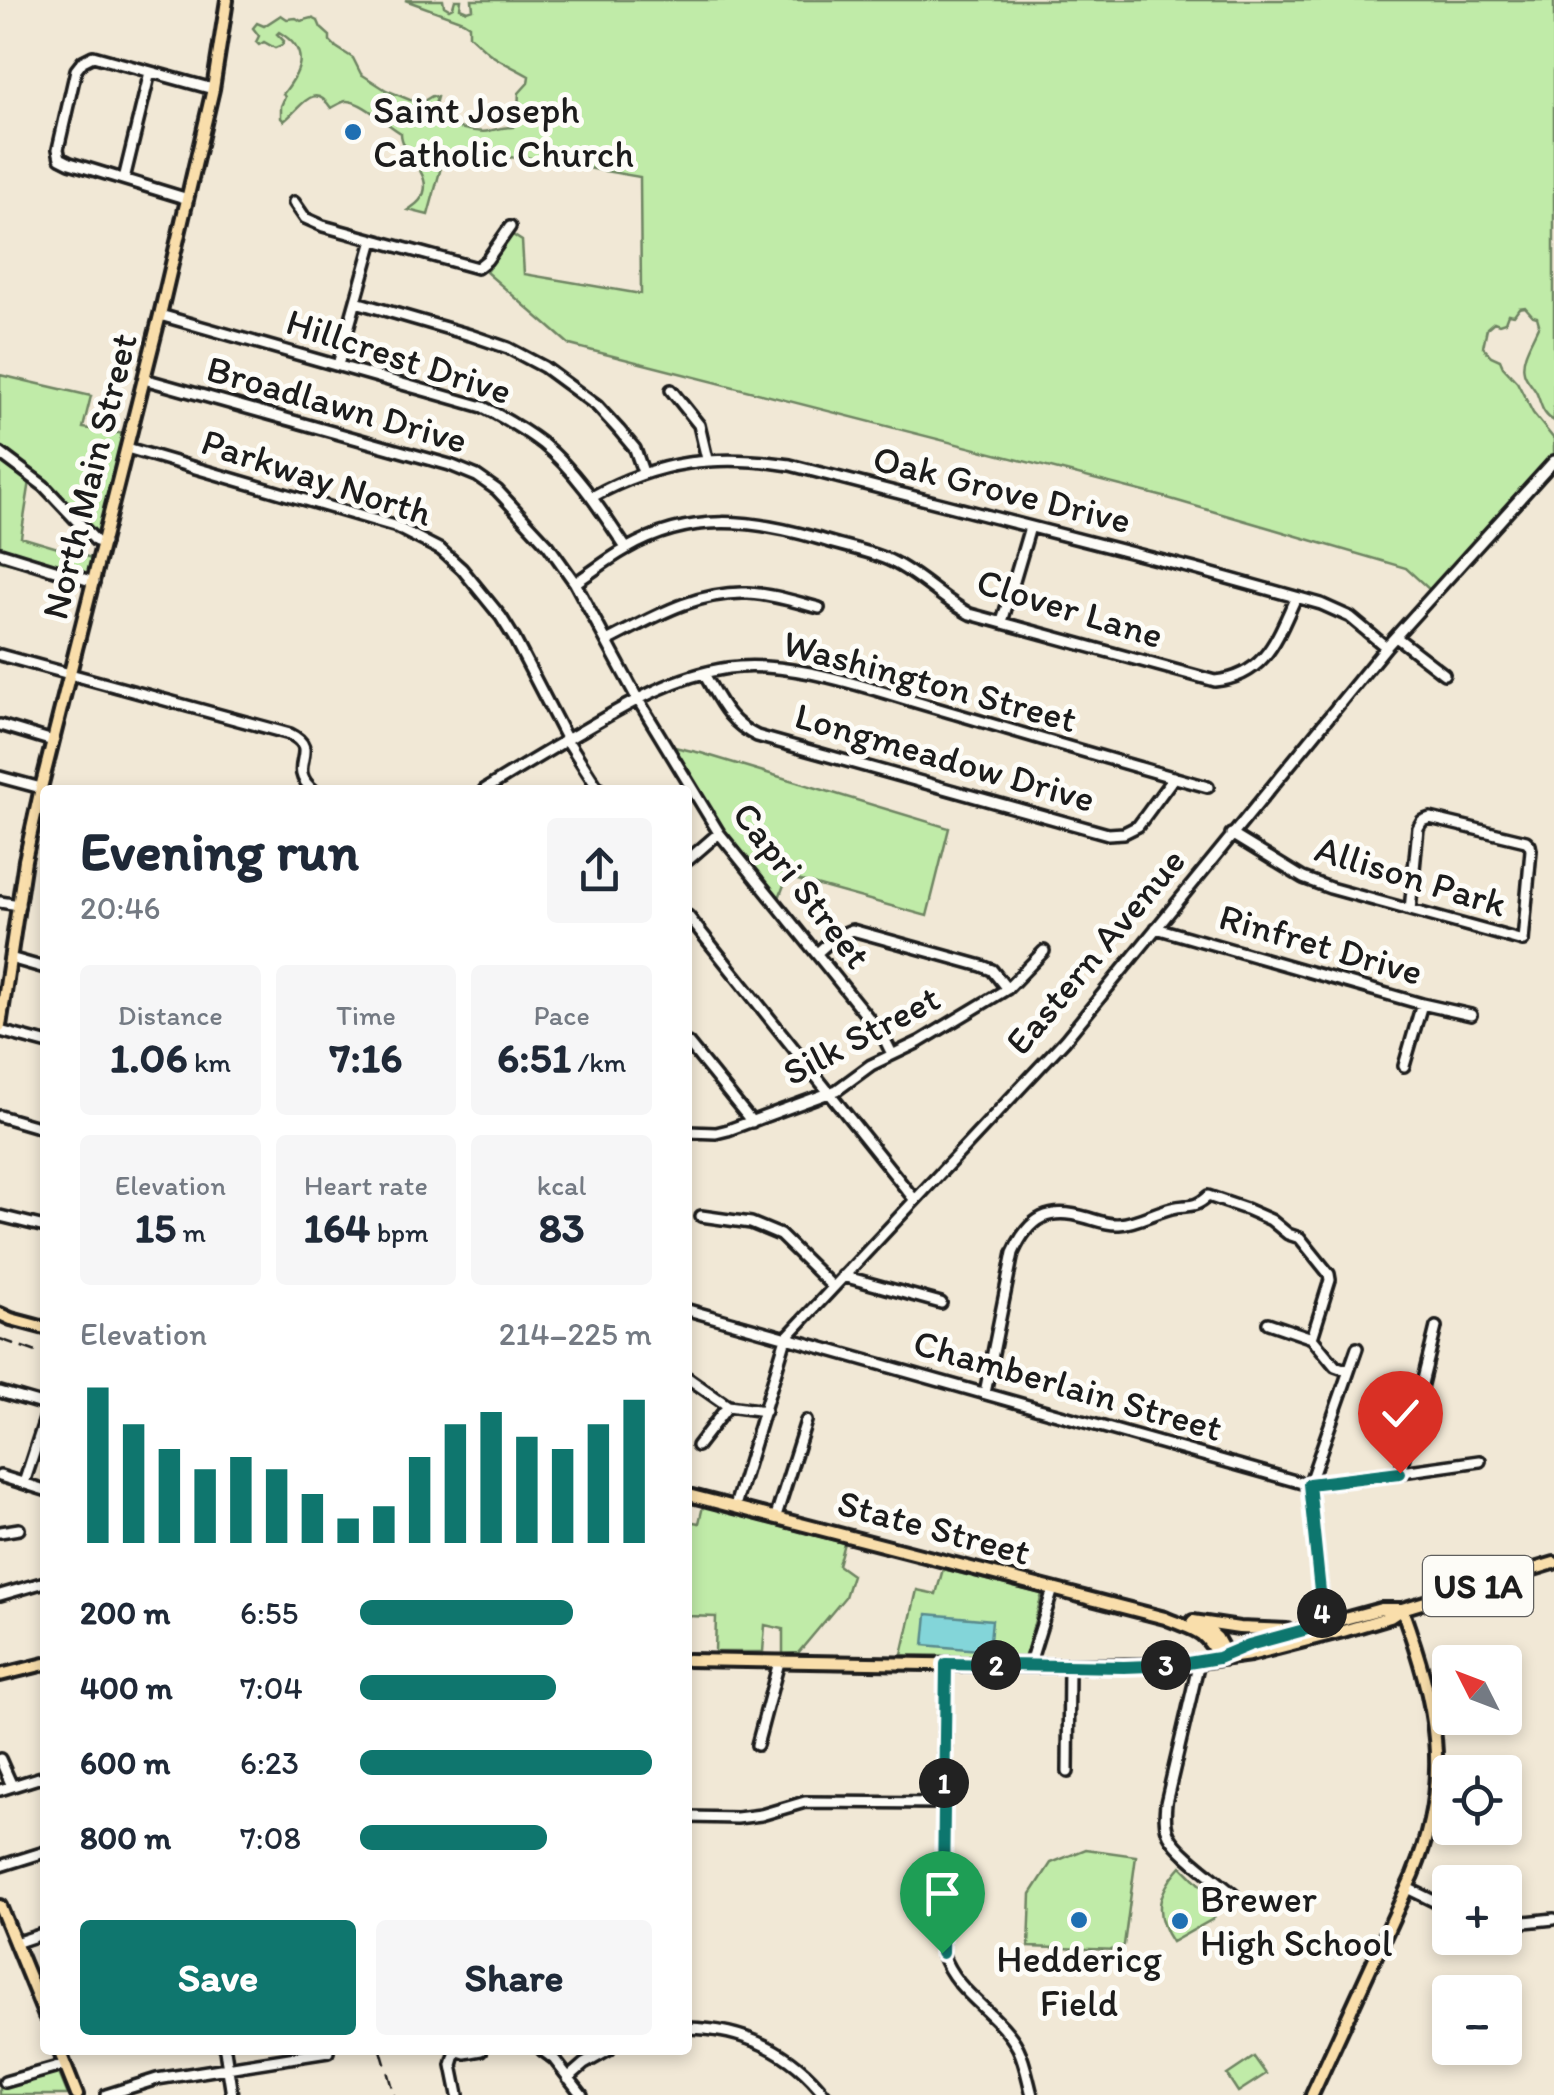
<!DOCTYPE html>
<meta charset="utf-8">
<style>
body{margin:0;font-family:Itim,sans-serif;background:#f6f6f7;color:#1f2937;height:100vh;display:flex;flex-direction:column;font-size:38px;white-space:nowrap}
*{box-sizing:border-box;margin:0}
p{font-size:32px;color:#747a83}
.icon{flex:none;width:55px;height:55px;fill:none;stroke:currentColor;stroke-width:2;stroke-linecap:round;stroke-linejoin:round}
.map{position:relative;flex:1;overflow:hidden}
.panel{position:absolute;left:40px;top:785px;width:652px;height:1270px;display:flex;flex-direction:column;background:#fff;border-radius:10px;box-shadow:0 5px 15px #0003}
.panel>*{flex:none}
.needle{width:65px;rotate:312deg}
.tools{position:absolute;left:1432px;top:1645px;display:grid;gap:20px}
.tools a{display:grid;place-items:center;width:90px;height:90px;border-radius:10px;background:#fff;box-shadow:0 5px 15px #0003;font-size:50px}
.pin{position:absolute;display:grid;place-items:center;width:85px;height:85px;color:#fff;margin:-102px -42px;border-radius:50% 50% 50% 0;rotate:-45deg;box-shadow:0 0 10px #0007}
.pin .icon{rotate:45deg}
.km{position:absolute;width:50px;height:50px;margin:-25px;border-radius:50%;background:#222;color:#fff;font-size:28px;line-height:50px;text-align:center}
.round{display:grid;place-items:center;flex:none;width:105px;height:105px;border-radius:10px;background:#f6f6f7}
.head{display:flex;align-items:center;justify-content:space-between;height:170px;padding:0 40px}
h1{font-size:55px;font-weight:700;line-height:75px}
.figures{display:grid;grid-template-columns:repeat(3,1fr);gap:15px;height:170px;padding:10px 40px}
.figures div{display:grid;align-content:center;border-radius:10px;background:#f6f6f7;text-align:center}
.figures b{font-size:42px;font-weight:700}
.figures small{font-size:28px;font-weight:400}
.figures p{font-size:28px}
.chart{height:280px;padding:20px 40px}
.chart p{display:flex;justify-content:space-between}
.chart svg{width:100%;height:180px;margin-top:10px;stroke:#0f766e;stroke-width:6}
.primary-button{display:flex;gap:20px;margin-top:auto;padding:20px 40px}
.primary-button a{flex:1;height:115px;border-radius:10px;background:#0f766e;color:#fff;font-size:40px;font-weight:700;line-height:115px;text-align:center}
.primary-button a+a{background:#f6f6f7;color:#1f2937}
ul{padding:0 40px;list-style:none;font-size:32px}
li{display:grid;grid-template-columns:160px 120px 1fr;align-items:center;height:75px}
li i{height:25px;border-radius:12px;background:#0f766e}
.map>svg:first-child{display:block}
</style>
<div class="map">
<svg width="1554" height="2095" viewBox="0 0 1554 2095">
<rect width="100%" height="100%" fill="#f1e8d6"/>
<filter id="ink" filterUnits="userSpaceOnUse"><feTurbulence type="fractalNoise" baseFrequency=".01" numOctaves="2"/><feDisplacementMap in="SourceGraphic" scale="20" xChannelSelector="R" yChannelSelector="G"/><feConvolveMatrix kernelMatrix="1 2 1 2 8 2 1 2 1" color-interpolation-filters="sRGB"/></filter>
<g filter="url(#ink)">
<path fill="#c0eba8" stroke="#6e8462" stroke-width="2.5" d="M 405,0 L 443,0 L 444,6 L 449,9 L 453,7 L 455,0 L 461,0 L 460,8 L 467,11 L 473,9 L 472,0 L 1554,0 L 1554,421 C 1542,414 1542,406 1537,394 C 1534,387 1525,379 1524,372 C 1520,357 1534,337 1539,324 L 1537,317 L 1533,316 L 1525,307 L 1519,308 L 1514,315 L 1508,314 L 1505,322 L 1499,324 L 1494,322 L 1487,328 L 1483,347 L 1491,356 L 1500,360 L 1503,367 L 1517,382 L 1533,413 L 1554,439 L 1554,455 L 1431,591 L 1406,568 L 1164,497 L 570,345 L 486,272 L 511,234 L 522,241 L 524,274 L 641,294 L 640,177 L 524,157 L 443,160 L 428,215 L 408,210 C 412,207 417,204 420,200 C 438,176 401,155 401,133 C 389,127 362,100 346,101 C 341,102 336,106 331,108 C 313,81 302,107 284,121 L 281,118 L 281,106 L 285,97 L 283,94 C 303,69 309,50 279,32 L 277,34 L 284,41 L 282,45 L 275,48 L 264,42 L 259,45 L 256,42 L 259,36 L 253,28 L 257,23 L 264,26 L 281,15 L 287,19 L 296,18 L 301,21 L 312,18 L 318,21 L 321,28 L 330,36 L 330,41 L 336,47 L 353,58 L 361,74 L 386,90 L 410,100 L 422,102 L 432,96 L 437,97 L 433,112 L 434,119 C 443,125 478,134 489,131 C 497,129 503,127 513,127 C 523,115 517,107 519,93 L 528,83 L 529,76 C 516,68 500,62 489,53 C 481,47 476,41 469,35 L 469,25 L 463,21 Z
M 0,375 L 91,396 L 83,428 L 125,434 L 100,536 L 38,474 L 30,481 L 21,537 L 95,559 L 89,583 L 0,561 Z
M 670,746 L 701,753 L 949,828 L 927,916 L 787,877 L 779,898 L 723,828 Z
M 703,1506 L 844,1543 L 838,1565 L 852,1575 L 845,1597 L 798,1653 L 783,1654 L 783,1629 L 765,1625 L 763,1652 L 715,1652 L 716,1617 L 688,1616 L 688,1521 L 699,1523 Z
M 943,1569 L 1042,1594 L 1025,1657 L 902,1655 L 917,1590 L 936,1594 Z
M 1086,1849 L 1136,1856 L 1124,1945 L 1119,1950 L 1029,1947 L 1031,1894 L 1051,1863 Z
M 1181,1866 L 1213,1898 L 1218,1911 L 1213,1919 L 1172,1942 C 1152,1912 1158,1892 1181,1866 Z
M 1254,2057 L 1266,2074 L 1238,2092 L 1227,2075 Z
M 58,2071 L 68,2095 L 0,2095 L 0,2086 Z"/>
<path fill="#83d5d9" stroke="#5a8b8d" stroke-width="2.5" d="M 927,1614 L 992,1620 L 989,1651 L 924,1645 Z"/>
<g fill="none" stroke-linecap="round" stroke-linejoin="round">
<g stroke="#1c1c1c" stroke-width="16">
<path id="minor" d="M 124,179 L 150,72
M 188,199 L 70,163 L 60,158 L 58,149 L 76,70 L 83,61 L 93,56 L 213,89
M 294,202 L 305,218 L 323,226 L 477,268 L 487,260 L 510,227
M 356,302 L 470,335 L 508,348 L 544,367 L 597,406 L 619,430 L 635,449 L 643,472
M 160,315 L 483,407 C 504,418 524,429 543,444 C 577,472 602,512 626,548
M 338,365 L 373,240
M 144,379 L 450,465 L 477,476 L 497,490 L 548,545 L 575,583 L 637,698 L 719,833 L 883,1036 L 892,1054
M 671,390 L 699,425 L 707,459
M 127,448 L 394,526 L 441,550 L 462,569 L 501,617 L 514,638 L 567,740 L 599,790
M 0,453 L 44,486 L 96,541 L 104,543
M 592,497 C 658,460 717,454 790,465 L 1195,569 L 1321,604 L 1350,617 L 1386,647
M 0,553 L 94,582
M 575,583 C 592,572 608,559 626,549 C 690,512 752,519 820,539 C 844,547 871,551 893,562 C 921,576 942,599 970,614 L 1215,681 C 1266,676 1277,638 1296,597
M 1002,622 L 1030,527
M 1396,637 L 1444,674
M 607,641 C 652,618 696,591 748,593 C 772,594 796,602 819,608
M 0,655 L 290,734 C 323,750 284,766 313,790
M 704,674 C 720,701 728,722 757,736 L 1108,834 L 1124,833 L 1138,826 L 1174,777
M 0,725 L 53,741
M 0,777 L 41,788
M 484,790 C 514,771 545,753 575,735 C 623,707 672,676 728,668 C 789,659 870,689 929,706 C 1022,733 1114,761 1208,787
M 1231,834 L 1303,878 L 1330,888 L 1523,941 L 1531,850 L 1530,845 L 1526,841 L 1430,818 L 1422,821 L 1418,828 L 1410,910
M 688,860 L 719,833
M 0,902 L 19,905
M 688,916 L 914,1199
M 1156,928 L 1422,1004 L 1471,1015
M 817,953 L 835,937 L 852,930 L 982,966 L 992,970 L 1007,989
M 10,958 L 45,968
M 0,1031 L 45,1043
M 688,1043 L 752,1122
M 1404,1066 L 1422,1004
M 0,1116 L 45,1129
M 688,1132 L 716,1133 L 728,1130 L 837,1090 L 871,1065 L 919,1042 L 1007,989 L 1044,951
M 0,1216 L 45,1227
M 701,1216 L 751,1223 L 780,1235 L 833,1287
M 843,1276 L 941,1303
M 688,1310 L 1309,1485 L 1480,1461
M 1268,1323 L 1312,1338
M 1312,1338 L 1335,1366 L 1349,1371
M 688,1378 L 728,1406 L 765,1411
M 0,1392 L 45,1405
M 985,1393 L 1013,1253 C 1029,1217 1049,1206 1088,1218 C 1098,1221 1109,1225 1119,1224 C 1137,1223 1155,1212 1172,1208 C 1190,1204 1194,1209 1208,1196 L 1246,1209 L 1271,1220 L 1288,1234 L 1300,1238 L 1329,1274 L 1330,1280 L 1312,1338
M 697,1446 L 728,1406
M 1400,1473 L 1436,1327
M 0,1476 L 45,1490
M 24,1483 L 45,1419
M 735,1506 L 786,1338 L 1065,1040 L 1386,647 L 1554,461
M 776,1516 L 806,1421
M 0,1532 L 19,1529
M 0,1595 L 45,1582
M 1325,1630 L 1328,1624 L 1323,1611 L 1309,1485 L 1357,1348
M 1199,1662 L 1166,1803 C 1165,1813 1164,1825 1169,1835 C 1178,1853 1217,1880 1234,1895
M 946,1664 L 942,1953 C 956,1995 999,2012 1018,2048 C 1025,2062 1028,2080 1032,2095
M 1029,1666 L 1053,1589
M 757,1745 L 779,1662
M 0,1759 L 12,1786
M 1068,1772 L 1069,1666
M 0,1790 L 45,1776
M 688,1817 L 737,1818 L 761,1815 L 805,1802 L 944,1803
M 0,1866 L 45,1852
M 1407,1888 L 1450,1909
M 1505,1924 L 1554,1919
M 15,1943 L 45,1933
M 688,2028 C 743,2029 792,2051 825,2095
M 225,2050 L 232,2095
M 455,2050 L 465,2053 L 482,2050
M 542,2050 L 554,2059 L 582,2095
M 456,2051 L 452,2065 L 458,2095
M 568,2078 L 584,2064 L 609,2050
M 5,2082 L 65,2065
M 106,2095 L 157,2079 L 328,2052"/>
</g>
<g stroke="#1c1c1c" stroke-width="18">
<path id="major" d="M 0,1026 L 25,860 L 41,788 L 160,315 L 213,89 L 227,0
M 0,1314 L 11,1319 L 45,1328
M 688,1495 L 1165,1618 C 1195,1631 1202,1627 1219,1658
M 1193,1621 L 1239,1628 L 1287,1630
M 1205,1627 L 1217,1638 L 1222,1647 L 1219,1658
M 1230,1653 L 1249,1645 L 1381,1609 L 1401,1609
M 688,1660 L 1050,1666 L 1177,1665 L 1250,1655 L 1343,1631 L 1390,1617 L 1402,1609 L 1554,1563
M 0,1675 L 45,1664
M 0,1906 L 45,2016
M 59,2050 L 77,2095
M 1312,2095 L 1413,1875 C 1453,1778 1436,1704 1402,1609"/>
</g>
<use href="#minor" stroke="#fdfcf7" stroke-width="9"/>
<use href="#major" stroke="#f9deab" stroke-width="10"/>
<path stroke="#1c1c1c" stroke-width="2.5" stroke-dasharray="15 8" stroke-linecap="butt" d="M 0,1339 L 45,1355
M 381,2050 L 394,2095"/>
</g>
</g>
<g fill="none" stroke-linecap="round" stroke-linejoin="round" filter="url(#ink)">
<g stroke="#fff" stroke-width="20">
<path id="route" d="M 942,1953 L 946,1664 L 1124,1667 L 1176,1665 L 1218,1658 L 1249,1645 L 1315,1627 L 1322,1611 L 1309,1484 L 1400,1473"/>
</g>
<use href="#route" stroke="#0f766e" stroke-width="12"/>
</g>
<g fill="#1f6fb2" stroke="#fdfcf7" stroke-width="4">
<circle cx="353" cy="132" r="10"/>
<circle cx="1079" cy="1920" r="10"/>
<circle cx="1180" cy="1921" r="10"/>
</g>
<g text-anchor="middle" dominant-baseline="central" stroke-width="10" stroke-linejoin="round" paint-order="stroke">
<rect fill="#fdfcf7" stroke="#605f5e" stroke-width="2.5" x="1423" y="1556" width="110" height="60" rx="8"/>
<g font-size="35" font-weight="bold" fill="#1c1c1c">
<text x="1478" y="1586">US 1A</text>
</g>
<g font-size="38" fill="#1c1c1c" stroke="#fdfcf7" text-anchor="start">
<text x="373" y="110">Saint Joseph<tspan x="373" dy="44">Catholic Church</tspan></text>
<text x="1200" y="1899">Brewer<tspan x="1200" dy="44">High School</tspan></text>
<text x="1079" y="1959" text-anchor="middle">Heddericg<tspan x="1079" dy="44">Field</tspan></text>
</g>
<g font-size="38" fill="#1c1c1c" stroke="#fdfcf7">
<text transform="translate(399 356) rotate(18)">Hillcrest Drive</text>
<text transform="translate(337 404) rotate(16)">Broadlawn Drive</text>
<text transform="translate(89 476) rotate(-76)">North Main Street</text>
<text transform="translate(317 477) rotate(18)">Parkway North</text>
<text transform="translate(1002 489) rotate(14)">Oak Grove Drive</text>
<text transform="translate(1070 608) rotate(17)">Clover Lane</text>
<text transform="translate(930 681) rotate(15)">Washington Street</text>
<text transform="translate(945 757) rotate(16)">Longmeadow Drive</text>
<text transform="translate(1411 876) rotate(17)">Allison Park</text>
<text transform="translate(802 885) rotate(52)">Capri Street</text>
<text transform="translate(1321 944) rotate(16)">Rinfret Drive</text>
<text transform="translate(1095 951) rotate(-50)">Eastern Avenue</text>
<text transform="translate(861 1035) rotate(-28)">Silk Street</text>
<text transform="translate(1068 1385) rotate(16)">Chamberlain Street</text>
<text transform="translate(934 1527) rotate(15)">State Street</text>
</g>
</g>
</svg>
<div class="tools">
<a><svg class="needle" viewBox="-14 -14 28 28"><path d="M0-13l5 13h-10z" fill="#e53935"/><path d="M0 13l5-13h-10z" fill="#747a83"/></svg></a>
<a><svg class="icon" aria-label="locate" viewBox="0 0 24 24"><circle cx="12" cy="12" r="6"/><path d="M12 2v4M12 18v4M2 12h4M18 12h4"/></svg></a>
<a>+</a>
<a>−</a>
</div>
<div class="pin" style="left:942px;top:1953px;background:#1e9e55"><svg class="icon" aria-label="arrive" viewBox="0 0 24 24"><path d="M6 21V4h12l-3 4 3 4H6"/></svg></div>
<div class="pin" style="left:1400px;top:1473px;background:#d93025"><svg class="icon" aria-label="check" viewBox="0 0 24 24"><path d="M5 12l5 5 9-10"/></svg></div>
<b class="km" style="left:944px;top:1783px">1</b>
<b class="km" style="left:996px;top:1665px">2</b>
<b class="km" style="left:1166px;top:1665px">3</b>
<b class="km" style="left:1322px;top:1613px">4</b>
<section class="panel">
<div class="head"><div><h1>Evening run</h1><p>20:46</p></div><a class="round"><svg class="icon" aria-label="share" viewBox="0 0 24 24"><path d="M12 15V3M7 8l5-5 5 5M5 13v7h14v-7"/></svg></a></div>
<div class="figures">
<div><p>Distance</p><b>1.06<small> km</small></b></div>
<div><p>Time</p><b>7:16</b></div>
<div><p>Pace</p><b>6:51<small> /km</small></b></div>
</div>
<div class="figures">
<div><p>Elevation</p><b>15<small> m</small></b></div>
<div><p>Heart rate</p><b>164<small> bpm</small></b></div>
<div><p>kcal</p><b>83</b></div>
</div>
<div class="chart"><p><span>Elevation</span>214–225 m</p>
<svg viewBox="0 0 160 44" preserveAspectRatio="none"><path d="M5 44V6M15 44V15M25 44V21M35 44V26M45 44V23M55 44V26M65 44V32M75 44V38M85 44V35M95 44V23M105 44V15M115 44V12M125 44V18M135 44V21M145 44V15M155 44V9"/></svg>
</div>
<ul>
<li><b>200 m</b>6:55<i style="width:73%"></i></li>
<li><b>400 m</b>7:04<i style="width:67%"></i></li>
<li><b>600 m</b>6:23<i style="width:100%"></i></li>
<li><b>800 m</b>7:08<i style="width:64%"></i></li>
</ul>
<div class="primary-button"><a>Save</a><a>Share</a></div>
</section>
</div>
